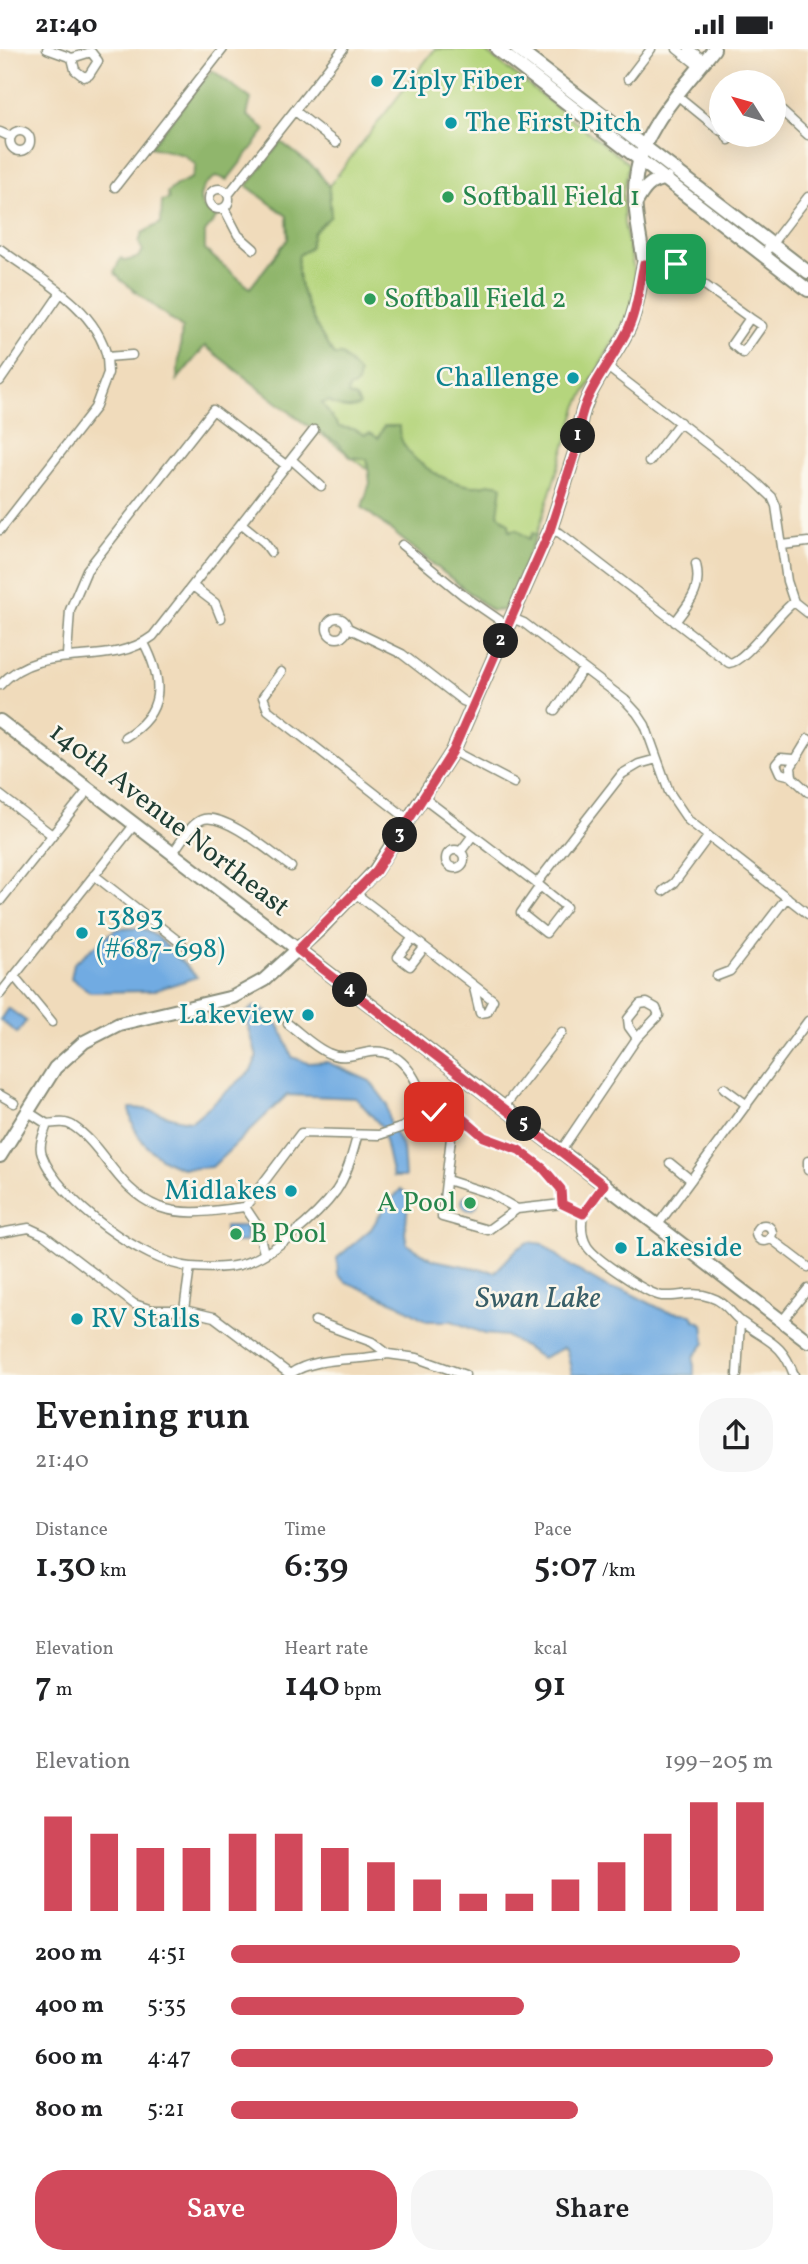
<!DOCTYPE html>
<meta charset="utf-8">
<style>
body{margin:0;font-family:Vollkorn,serif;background:#f6f6f6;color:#202124;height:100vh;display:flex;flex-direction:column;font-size:26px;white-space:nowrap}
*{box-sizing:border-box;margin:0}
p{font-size:23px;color:#757577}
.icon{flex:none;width:38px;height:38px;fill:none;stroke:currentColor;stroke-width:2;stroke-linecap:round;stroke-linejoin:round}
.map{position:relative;height:1326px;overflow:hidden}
.panel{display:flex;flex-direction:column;background:#fff;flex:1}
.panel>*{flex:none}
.needle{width:46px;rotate:307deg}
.buttons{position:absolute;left:709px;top:21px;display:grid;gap:14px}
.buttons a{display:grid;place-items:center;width:77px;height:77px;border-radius:50%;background:#fff;box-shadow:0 7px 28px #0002;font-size:35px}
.pin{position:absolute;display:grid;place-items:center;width:60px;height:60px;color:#fff;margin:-30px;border-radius:14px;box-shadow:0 4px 10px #0006}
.km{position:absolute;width:35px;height:35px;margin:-18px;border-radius:50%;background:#222;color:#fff;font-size:19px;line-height:35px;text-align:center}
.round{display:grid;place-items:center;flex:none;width:74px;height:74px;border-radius:28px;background:#f6f6f6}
.headline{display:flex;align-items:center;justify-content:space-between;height:119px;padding:0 35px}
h1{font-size:38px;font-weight:600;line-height:52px}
.metrics{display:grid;grid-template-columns:repeat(3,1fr);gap:10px;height:119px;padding:7px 35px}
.metrics div{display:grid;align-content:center}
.metrics b{font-size:35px;font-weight:600}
.metrics small{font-size:19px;font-weight:400}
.metrics p{font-size:19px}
.chart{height:196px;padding:14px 35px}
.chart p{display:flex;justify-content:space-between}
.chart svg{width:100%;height:126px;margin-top:7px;stroke:#d1495b;stroke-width:6}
.action{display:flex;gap:14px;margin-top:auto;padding:14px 35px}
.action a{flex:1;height:80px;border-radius:28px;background:#d1495b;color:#fff;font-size:28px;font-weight:600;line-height:80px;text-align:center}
.action a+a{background:#f6f6f6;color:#202124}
ul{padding:0 35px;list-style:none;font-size:23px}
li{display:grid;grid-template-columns:112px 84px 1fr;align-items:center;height:52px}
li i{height:18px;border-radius:9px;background:#d1495b}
.status{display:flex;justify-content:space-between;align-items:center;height:49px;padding:0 35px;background:#fff;direction:ltr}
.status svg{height:19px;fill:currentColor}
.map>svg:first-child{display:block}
</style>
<div class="status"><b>21:40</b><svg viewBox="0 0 49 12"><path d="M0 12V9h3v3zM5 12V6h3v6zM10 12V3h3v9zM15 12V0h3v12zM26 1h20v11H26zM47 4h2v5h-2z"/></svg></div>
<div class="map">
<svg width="808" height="1326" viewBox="0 0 808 1326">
<rect width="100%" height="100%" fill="#fbf7ec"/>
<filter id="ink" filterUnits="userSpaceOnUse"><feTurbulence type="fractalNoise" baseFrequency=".0143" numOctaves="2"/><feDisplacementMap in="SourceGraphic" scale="14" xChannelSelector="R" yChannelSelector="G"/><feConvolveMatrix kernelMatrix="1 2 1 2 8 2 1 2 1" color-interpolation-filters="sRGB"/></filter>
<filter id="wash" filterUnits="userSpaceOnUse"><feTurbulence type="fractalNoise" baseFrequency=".00686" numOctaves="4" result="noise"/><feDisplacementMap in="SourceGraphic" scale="28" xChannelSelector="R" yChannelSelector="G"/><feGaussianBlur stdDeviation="1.57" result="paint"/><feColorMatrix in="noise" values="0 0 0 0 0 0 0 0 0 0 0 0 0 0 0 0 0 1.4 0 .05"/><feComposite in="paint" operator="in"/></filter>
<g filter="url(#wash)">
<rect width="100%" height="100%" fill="#f0dbbb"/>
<path fill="#b5d57d" stroke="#6a8958" stroke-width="2" d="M 435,0 L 482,0 L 629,115 L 623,144 L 624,175 L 635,227 L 632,259 L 578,356 L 537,485 L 504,561 L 492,562 L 362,458 L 382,431 L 205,297 Z"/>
<path fill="#90b66c" stroke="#587a50" stroke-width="2" d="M 212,21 L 251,50 L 247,66 L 266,81 L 227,131 L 217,127 C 196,140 193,156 217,168 L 205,183 L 205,201 L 250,239 L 288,190 L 287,167 L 247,137 L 281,93 L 317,121 L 329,138 L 331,167 L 313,184 L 310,199 L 299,206 C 291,231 319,285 334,306 L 342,306 L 359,324 L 357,336 L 349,339 L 348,346 L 356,349 L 360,356 C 351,362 338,359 329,352 L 322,354 L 339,378 L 354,380 L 364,386 L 370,384 L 378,389 L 384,377 L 399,377 C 397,408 448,437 476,437 C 486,437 492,432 502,437 L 498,465 L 509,475 L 510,482 L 516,480 L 529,490 L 533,484 L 537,486 L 504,561 L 492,562 L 362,458 L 370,434 L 367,410 L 350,408 L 338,394 L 305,375 L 205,297 L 177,331 L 182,279 L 121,231 L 114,223 L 121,209 L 125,212 L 137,209 L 143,202 L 139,194 L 142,184 L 161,174 L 162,152 L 169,150 L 167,144 L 176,136 L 192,129 L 196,116 L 184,106 L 150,98 Z"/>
<path fill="#71abe2" stroke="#48748b" stroke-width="2" d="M 141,879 L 156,887 L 197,928 L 153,942 L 90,943 L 71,929 L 74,914 L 116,880 Z
M 255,957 C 279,966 283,985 292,1008 L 308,1014 L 327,1013 L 370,1032 L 387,1055 L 390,1074 L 403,1099 L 405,1128 L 393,1128 L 382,1078 L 356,1049 L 287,1046 L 212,1118 C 202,1118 188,1121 179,1118 C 154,1109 130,1086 130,1059 C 152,1058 170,1071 192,1072 L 251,1022 L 257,1008 L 245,965 Z
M 8,959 L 26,972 L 17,984 L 0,971 Z
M 401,1140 L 409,1147 L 405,1184 L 407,1195 L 434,1211 L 495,1223 L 518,1199 L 529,1193 L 543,1195 L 572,1218 L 610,1240 L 624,1241 L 665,1262 L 691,1265 L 695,1271 L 703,1275 L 705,1294 L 694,1308 L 694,1326 L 572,1326 L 567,1302 L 563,1299 L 542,1309 L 506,1287 L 485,1285 L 452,1272 L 427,1272 L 398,1255 L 346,1233 L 338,1226 L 337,1209 L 371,1180 L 386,1156 Z
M462 1153a8 8 0 1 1 16 0a8 8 0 1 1-16 0Z
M 225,1177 L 246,1177 L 246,1193 L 225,1193 Z"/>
</g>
<g filter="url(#ink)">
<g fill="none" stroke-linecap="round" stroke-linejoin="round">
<g stroke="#888c78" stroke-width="11">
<path id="street" d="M 47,0 L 72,9 L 91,3 L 98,12 L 89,26 L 84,28 L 75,21 L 72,9
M 677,0 L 700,18
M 689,0 L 705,12
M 628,30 L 651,0
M 678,47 L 721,82
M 774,55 L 808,86
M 295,62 L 336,94
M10 92a10 10 0 1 1 20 0a10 10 0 1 1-20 0Z
M 0,83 L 11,88
M 726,86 L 729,91
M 115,138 L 223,0
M209 150a10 10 0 1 1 20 0a10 10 0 1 1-20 0Z
M 228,146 L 343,0
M 224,159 L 238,186 L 254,200
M 0,200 C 39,229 96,258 107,308 L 132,306
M 763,206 L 808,148
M 644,215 L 676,215 L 750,269
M 750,269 L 762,277 L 743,304 L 732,295 Z
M 606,317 L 754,431 L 772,448 L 776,457 L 787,532 L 794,553 L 808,564
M 0,332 L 60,245
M 292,411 L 321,437
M 649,413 L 680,373
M 242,475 L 264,493 L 271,503
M 0,481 L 95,359 L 108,324 L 107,308
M 550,481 L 560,484 L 729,614 C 745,613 777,565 794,553
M 402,496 L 463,546 L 508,577
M 782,496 L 808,493
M 194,538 L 215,554 L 221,569
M327 579a10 10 0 1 1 20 0a10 10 0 1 1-20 0Z
M 512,569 L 524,574 L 625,651 L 637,664 L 645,676 L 669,743 L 688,771 L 808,865
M 675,573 C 690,553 702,541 696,515
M 348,579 L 402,605 L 463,652 L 473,656
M 67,606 L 70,561 L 87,521 L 213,361 L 287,417
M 281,623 L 263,648 L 268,661 L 409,771
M 0,636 C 42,590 107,622 153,587 L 314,381
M 555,661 L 583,620
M 125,688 C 165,664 164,632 144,594
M 808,690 L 791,718 L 792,728 L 808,743
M 453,702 L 514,734
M 792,727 L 780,724 L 776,715 L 781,709 L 793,710
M 0,746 L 52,786
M 424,749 L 540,837 L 521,864 L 546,884 L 566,858 L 540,837
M446 810a9 9 0 1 1 18 0a9 9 0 1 1-18 0Z
M 461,802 L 473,786
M 173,804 C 180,794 190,776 201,771 C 222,761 274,806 291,818
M 94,826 L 182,895
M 537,834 L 622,725 L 639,715 L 657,710
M 663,842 L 674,834 L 708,788
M 355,844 L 493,951 L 487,963 L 480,964 L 474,939
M 0,852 L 89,740
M 412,890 L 398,908 L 410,917 L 424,899
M 14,927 L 52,973
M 717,927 L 730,922 L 787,848
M 0,945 L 135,775
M 288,975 C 300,984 314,998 328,1004 C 342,1011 356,1005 370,1003 C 404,998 420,1036 428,1063 L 454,1062 L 484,1088 L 519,1101 L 543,1119 L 561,1140 L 562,1155
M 724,1039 L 747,1056
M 0,1046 L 14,1054
M 503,1059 L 562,983
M 454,1062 L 442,1168 L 488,1181 L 517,1160
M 33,1066 L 47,1075 C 56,1074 65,1072 73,1077 C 106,1099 116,1141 159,1158 C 187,1168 217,1161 245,1158
M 47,1075 C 44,1085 38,1096 42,1106 C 58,1151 144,1214 191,1218 C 205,1219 225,1219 239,1216 C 271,1208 317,1168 336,1142 C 347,1126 352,1106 357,1088
M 560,1103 L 637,989 L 659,966 L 656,959 L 647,954 L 640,955 L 628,970 L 629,978 L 637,989
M 808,1112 L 808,1121
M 670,1114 L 691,1131
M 447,1131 L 491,1145 L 517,1160 L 562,1155
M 562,1155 L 583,1165 C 581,1176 581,1187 587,1197 C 594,1209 647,1245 662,1247 C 678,1248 694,1242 710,1248 C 727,1253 731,1266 743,1274 C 768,1293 782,1293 794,1326
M 245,1158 L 301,1084 L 379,1086 L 403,1078 L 428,1063
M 245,1158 L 257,1176 L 264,1204
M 583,1165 L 604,1136
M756 1184a8 8 0 1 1 16 0a8 8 0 1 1-16 0Z
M 657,1177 L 808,972
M 0,1184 L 29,1179 L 44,1186 L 134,1255 L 152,1261 L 184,1261 L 214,1268 L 291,1326
M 770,1189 L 808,1218
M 184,1261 L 190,1218
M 315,1272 L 372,1293 L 388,1305 L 417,1309 L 465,1326
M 782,1272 L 808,1240
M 290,1325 C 317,1306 358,1313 388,1305
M 737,1326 L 740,1273"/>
</g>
<g stroke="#888c78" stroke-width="16">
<path id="secondary" d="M 636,154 C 643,141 650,130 667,130
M 645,220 C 641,190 632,158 636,128 C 642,78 685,38 714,0
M 0,672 L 808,1292
M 0,1107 L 55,1019 L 84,993 L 119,975 L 233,948 L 264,931 L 321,879 L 375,822 L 453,702 L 550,481 L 579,391 C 576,349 613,314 629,278 C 638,258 639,236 644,215"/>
</g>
<g stroke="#888c78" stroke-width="16">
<path id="primary" d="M 497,0 L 808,241
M 517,0 L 808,223"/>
</g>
<use href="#street" stroke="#fff" stroke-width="8"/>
<use href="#secondary" stroke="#fff" stroke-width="12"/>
<use href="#primary" stroke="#fff" stroke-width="12"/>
</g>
</g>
<g fill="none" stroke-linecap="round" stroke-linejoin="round" filter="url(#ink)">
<g stroke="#fff" stroke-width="14">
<path id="route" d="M 434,1063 L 454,1062 L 484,1088 L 519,1101 L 543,1119 L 561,1140 L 562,1155 L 583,1165 L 604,1136 L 298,901 L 376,822 L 453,702 L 550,481 L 579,391 C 576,349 613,314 629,278 C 638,258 639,236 644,215 L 676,215"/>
</g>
<use href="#route" stroke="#d1495b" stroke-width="9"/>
</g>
<g fill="#0f9aa8" stroke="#fbf7ec" stroke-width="2.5">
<circle cx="377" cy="32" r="7"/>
<circle cx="451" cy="74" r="7"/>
<circle cx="573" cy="329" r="7"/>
<circle cx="82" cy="884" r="7"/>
<circle cx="308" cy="966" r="7"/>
<circle cx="291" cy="1142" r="7"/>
<circle cx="621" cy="1199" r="7"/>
<circle cx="77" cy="1270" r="7"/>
</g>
<g fill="#2e9e5b" stroke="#fbf7ec" stroke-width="2.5">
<circle cx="448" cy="148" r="7"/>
<circle cx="370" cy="250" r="7"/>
<circle cx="470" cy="1154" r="7"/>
<circle cx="236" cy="1185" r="7"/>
</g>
<g text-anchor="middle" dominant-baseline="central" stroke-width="5" stroke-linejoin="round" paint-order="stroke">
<g font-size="28" fill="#0d838f" stroke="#fbf7ec" text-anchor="start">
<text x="391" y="32">Ziply Fiber</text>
<text x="465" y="74">The First Pitch</text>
<text x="559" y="329" text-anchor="end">Challenge</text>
<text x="96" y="868">13893<tspan x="96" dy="32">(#687-698)</tspan></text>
<text x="294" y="966" text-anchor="end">Lakeview</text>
<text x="277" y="1142" text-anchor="end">Midlakes</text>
<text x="635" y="1199">Lakeside</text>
<text x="91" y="1270">RV Stalls</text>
</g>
<g font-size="28" fill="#27864d" stroke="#fbf7ec" text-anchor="start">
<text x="462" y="148">Softball Field 1</text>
<text x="384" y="250">Softball Field 2</text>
<text x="456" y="1154" text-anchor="end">A Pool</text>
<text x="250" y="1185">B Pool</text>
</g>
<g font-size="28" fill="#1f3d34" stroke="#fbf7ec">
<text transform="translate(169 771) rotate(38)">140th Avenue Northeast</text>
</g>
<g font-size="30" font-style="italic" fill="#385e68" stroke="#fbf7ec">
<text x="538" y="1250">Swan Lake</text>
</g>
</g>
</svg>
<div class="buttons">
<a><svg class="needle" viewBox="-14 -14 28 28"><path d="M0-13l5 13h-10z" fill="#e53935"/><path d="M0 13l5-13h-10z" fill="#757577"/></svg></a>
</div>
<div class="pin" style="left:676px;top:215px;background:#1e9e55"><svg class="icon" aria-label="arrive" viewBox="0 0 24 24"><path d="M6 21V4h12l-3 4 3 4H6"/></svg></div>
<div class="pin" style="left:434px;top:1063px;background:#d93025"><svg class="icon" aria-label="check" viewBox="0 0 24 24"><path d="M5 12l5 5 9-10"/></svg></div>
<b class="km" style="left:578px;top:387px">1</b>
<b class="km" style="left:501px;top:592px">2</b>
<b class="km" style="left:400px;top:786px">3</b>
<b class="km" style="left:350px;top:941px">4</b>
<b class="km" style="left:524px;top:1075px">5</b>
</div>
<section class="panel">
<div class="headline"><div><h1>Evening run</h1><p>21:40</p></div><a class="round"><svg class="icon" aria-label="share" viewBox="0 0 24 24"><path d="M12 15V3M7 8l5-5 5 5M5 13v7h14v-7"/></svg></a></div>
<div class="metrics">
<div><p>Distance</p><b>1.30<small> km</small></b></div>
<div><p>Time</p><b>6:39</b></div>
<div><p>Pace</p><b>5:07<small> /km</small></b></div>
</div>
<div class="metrics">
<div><p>Elevation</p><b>7<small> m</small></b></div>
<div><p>Heart rate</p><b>140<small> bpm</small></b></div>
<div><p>kcal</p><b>91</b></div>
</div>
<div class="chart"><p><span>Elevation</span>199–205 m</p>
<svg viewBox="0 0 160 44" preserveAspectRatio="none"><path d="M5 44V11M15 44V17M25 44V22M35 44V22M45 44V17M55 44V17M65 44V22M75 44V27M85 44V33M95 44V38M105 44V38M115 44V33M125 44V27M135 44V17M145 44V6M155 44V6"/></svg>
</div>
<ul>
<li><b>200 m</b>4:51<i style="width:94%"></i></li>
<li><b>400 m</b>5:35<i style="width:54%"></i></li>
<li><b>600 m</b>4:47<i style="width:100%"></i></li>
<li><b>800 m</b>5:21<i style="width:64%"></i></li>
</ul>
<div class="action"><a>Save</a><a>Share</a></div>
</section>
